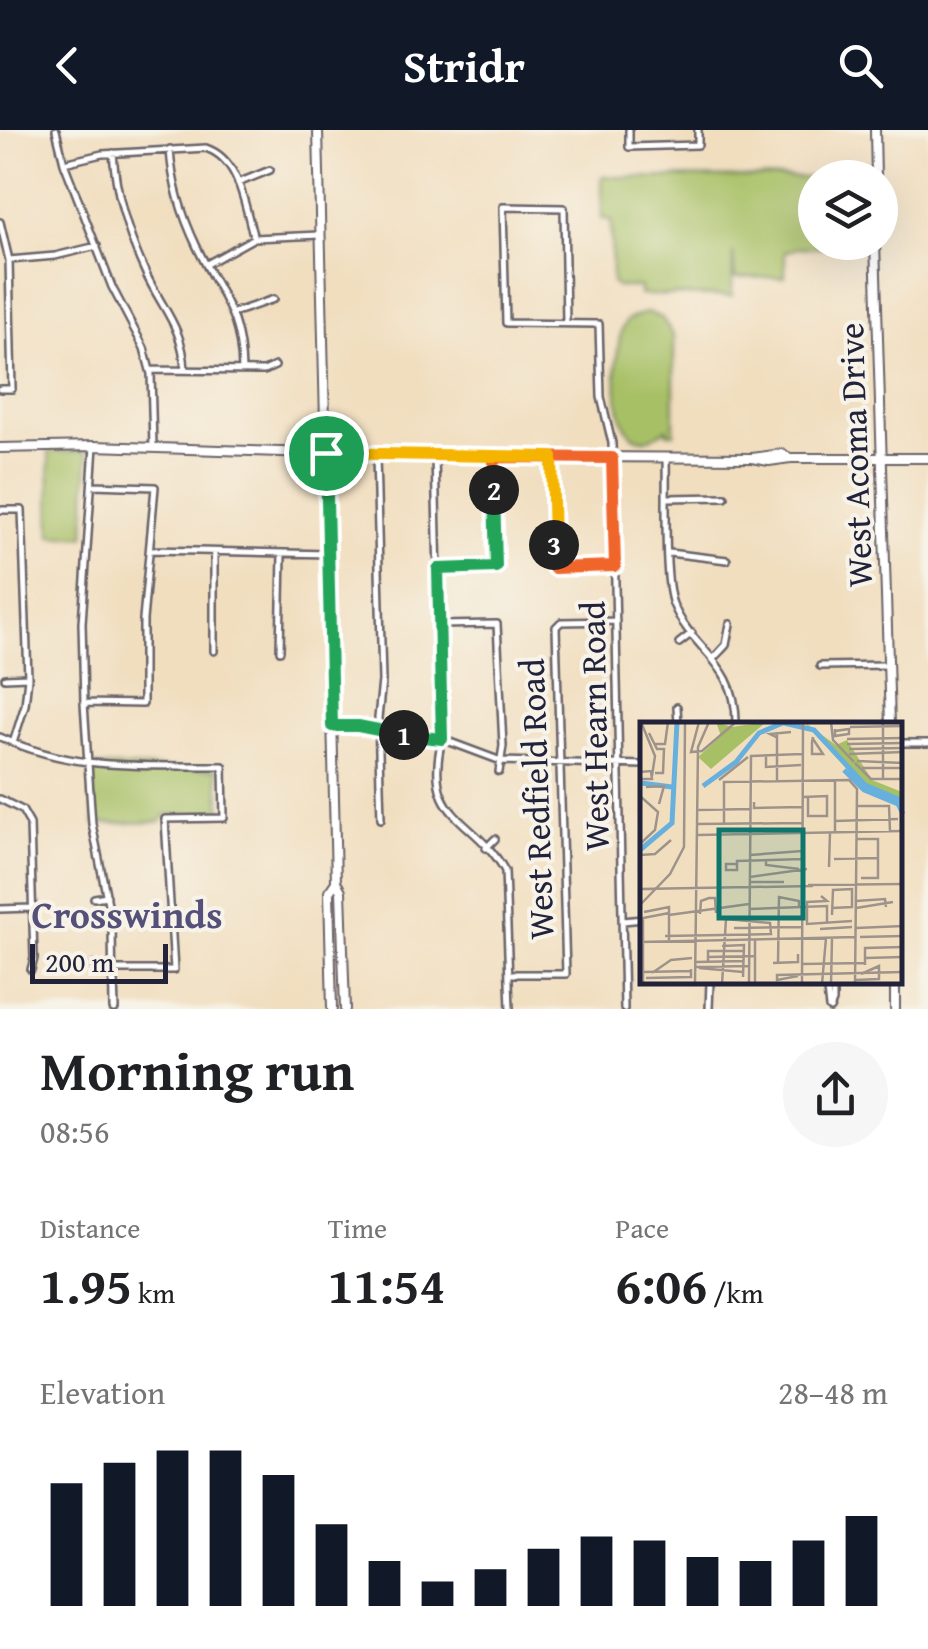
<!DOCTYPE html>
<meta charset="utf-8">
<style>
body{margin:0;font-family:"Gentium Book Plus",serif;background:#f6f6f6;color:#202124;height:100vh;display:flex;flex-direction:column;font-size:38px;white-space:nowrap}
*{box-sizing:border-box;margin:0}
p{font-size:32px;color:#757577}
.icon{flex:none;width:55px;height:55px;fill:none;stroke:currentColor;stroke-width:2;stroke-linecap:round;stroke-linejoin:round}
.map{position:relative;height:879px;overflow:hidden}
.details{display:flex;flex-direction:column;background:#fff;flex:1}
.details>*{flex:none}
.tools{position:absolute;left:798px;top:30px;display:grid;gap:20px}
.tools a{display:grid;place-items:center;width:100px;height:100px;border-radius:50%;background:#fff;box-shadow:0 10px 40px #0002;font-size:50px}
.scale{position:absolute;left:30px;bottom:25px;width:138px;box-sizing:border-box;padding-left:10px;border:5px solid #22223b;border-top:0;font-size:28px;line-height:35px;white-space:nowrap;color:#22223b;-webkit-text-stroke:8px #f7f3e8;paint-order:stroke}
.pin{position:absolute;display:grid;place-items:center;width:85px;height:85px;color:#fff;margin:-42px;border:5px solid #fff;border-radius:50%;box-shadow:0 2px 10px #0007}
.km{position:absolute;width:50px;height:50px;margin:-25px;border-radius:50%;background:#222;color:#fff;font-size:28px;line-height:50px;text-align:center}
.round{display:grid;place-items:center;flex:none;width:105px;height:105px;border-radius:52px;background:#f6f6f6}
.summary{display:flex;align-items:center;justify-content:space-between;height:170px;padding:0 40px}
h1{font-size:55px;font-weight:600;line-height:75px}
.stats{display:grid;grid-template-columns:repeat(3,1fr);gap:15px;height:170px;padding:10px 40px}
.stats div{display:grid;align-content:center}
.stats b{font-size:50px;font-weight:600}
.stats small{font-size:28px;font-weight:400}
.stats p{font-size:28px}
.chart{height:280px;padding:20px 40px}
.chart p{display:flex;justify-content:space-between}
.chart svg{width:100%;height:180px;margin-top:10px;stroke:#111827;stroke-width:6}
header{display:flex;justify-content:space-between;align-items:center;height:130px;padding:0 40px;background:#111827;color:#fff;font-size:45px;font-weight:600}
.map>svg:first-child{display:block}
</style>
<header><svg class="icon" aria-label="back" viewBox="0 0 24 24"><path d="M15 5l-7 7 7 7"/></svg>Stridr<svg class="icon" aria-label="search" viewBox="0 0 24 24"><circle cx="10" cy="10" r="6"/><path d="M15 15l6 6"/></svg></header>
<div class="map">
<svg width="928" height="879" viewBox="0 0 928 879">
<rect width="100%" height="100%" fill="#f7f3e8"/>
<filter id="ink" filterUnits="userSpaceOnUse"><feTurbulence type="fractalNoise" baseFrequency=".01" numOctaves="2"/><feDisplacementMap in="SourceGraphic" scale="20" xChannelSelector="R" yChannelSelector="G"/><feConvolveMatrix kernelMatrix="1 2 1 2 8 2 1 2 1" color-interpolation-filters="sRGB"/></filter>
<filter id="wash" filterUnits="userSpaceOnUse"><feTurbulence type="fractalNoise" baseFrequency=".0048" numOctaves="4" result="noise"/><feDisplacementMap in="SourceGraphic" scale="40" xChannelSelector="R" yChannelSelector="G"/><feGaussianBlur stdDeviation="2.25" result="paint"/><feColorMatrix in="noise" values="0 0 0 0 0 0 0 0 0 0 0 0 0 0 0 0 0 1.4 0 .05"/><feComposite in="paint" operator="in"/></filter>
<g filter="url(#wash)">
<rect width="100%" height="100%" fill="#f1debf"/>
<path fill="#a7c065" stroke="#647150" stroke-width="2.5" d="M 602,47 L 815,48 L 815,112 L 825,115 L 822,118 L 797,118 L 785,122 L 785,147 L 735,148 L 733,122 L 732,166 L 640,165 L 640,157 L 617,157 L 612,153 L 611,90 L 602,89 Z
M 647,182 L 662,188 L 674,206 L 674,303 L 668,303 L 667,298 C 608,348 609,214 627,190 Z
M 49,321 L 85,321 L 88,324 L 85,406 L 51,406 Z
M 95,637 L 217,639 L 221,680 L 216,684 L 166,685 L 160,692 L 95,694 L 91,639 Z"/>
</g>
<g filter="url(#ink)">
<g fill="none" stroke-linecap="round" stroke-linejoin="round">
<g stroke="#6a6469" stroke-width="10">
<path id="street" d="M 56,0 L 64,33 L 112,157 L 144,218 L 151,244 L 153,317
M 629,0 L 629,17 L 698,15 L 698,0
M 170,19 C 172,54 182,86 197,117 C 220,166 241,182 242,241
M 113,23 C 116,64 129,108 147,146 C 164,181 183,198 185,240
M 64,33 L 102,24 L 206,18 C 241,30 244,76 254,108
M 238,53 L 270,40
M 0,92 L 9,130 L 12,259 L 0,259
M 9,130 L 55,126 L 97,116
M 207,134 L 254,108 L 320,105
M 233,183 L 274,169
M 566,193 L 564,78 L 503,77 L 506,193 L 599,194 L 601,267 L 612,313 L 624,879
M 150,240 L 264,241 L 275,236
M 94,316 L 82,493 L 84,573 L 92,694 L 112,794 L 113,879
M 376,326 L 382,551 L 378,588 L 381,689
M 435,326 L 442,609 C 422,691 475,686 505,741 L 510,879
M 552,327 L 555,438 L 615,436
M 666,328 C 667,360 663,448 673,474 C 693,523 737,531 736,594
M 667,368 L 725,367
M 0,380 L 22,380 L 28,548 L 25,575 L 13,613
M 151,420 L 328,424
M 669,423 L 727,430
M 438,439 L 496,437 L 494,327
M 439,495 L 497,494 L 503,616 L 499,642
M 679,513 L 692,503
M 214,521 L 214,424
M 280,521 L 282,424
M 714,528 L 726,515 L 730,494
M 820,536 L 887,535
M 5,548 L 27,547
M 85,573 L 143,574 L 143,490 L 155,357 L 93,355
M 677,577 L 678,594
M 332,596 L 358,596 L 398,605 L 442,609 L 501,631 L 643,635
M 0,607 C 76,642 142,635 223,636 L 224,688 L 165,689 L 174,840 L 113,840
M 900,613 L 928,613
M 0,669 L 22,680 L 30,694 L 34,828 L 31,840
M 486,718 L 495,709
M 94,768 L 107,766
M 0,779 L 32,778
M 623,791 L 643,789
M 93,835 L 113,836
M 509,844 L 566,844 L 556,497 L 561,492 L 616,491
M 114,849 L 115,879
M 826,852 L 829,878
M 709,879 L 710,852
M 830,879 L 833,872 L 833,852"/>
</g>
<g stroke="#6a6469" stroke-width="12">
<path id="secondary" d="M 318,0 L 336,752 L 341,761 L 345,879
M 875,0 L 876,48
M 875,112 L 890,594
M 0,318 L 94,316 L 402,326 L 752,328 L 769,331 L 790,328 L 928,328
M 752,328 L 782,324 L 790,328
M 332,879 L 329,762 L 336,752
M 895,879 L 895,852"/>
</g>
<use href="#street" stroke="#fff" stroke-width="5"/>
<use href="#secondary" stroke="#fff" stroke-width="8"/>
</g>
</g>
<g fill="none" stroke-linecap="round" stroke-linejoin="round" filter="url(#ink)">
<g stroke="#fff" stroke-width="20">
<path id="split-1" d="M 326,323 L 332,596 L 358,596 L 404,605"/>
</g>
<g stroke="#fff" stroke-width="20">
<path id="split-2" d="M 404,605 L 442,609 L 438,439 L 496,437 L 494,360"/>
</g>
<g stroke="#fff" stroke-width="20">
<path id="split-3" d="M 494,360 L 494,327 L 612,328 L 615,436 L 554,438 L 554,415"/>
</g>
<g stroke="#fff" stroke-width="20">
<path id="split-4" d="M 326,323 L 552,327 L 554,415"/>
</g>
<use href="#split-1" stroke="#22a559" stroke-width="12"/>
<use href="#split-2" stroke="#22a559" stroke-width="12"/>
<use href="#split-3" stroke="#f0652b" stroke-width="12"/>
<use href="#split-4" stroke="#f5b400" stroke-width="12"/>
</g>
<g text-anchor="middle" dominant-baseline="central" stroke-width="8" stroke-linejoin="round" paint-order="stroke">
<g font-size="35" fill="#22223b" stroke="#f7f3e8">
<text transform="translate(855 325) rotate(-92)">West Acoma Drive</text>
<text transform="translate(594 596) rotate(-91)">West Hearn Road</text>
<text transform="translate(536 669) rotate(-92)">West Redfield Road</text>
</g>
<g font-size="38" font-weight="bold" fill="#55507a" stroke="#f7f3e8">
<text x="127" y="784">Crosswinds</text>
</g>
</g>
<g transform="translate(640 592)">
<rect width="262" height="262" fill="#f1debf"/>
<path d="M 76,0 L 92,5 L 126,0 L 71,47 L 58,35 L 81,14 ZM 164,0 L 196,23 L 207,18 L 232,58 L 262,70 L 262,82 L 223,65 Z" fill="#a7c065"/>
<path fill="none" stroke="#67b0de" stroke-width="5" d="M 144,1 L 174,8 L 225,63 L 263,79M 204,48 L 224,68 L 258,82 L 263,92M 1,61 L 32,65M 63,64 L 96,40 L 119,11 L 145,0M 0,128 L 32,101 L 37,0"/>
<path fill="none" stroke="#9e938a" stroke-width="2.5" d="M 1,0 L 15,34 L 12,54M 59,0 L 51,30 L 62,29 L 96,0M 191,0 L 193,18 L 214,40M 243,0 L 243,57M 210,5 L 263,4M 195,7 L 195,14 L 209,12 L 209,7 L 195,9M 9,11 L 17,27 L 24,27 L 23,51 L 15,51M 138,16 L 130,12 L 151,10M 173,17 L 183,32 L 172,32 L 172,20 L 173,15M 207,17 L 263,16M 14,22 L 25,22 L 28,0M 207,22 L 263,21M 209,27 L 263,26M 209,32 L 263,30M 126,33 L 126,45 L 161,43M 217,39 L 263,41M 215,41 L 231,57 L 263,57M 222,46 L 260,46M 0,50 L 11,49 L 12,57 L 0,57M 79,58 L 108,35M 137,59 L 137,10M 6,65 L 24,64 L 19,82M 0,74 L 18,90 L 15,108 L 0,122M 163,75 L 187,74 L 187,94 L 168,94 L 168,75M 114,80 L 114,86 L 163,85M 217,84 L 249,84 L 250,109M 57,88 L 111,87M 195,99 L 258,97M 57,102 L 163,101M 84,103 L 84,60 L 209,58 L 217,67 L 215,262M 195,110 L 195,58M 57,113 L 263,109M 217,117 L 238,117 L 238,156 L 221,156M 0,133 L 15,132 L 31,118M 110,133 L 162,129M 126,137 L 126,143 L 159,147M 194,137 L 237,136M 97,142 L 86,142 L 86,148 L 97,148 L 97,139 L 163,137M 189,145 L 190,110M 110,155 L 167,147M 110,160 L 144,160M 168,163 L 263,162M 0,167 L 173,164M 181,174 L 187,179 L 167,180 L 167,202 L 212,199M 216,179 L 245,177 L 246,185M 0,183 L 30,152 L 44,125 L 45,0M 216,186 L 253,180M 109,187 L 187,184 L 187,201M 4,190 L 29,185 L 29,218M 60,192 L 61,179 L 69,176 L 75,176 L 76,191M 29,193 L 109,182M 192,193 L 193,168 L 212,167 L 212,185 L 192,186M 94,206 L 162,205M 216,206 L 263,204M 180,207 L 212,205M 25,214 L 131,212 L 130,201 L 86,197M 220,215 L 263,214M 0,220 L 216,215M 82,224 L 104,223 L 103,255M 68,235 L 115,234M 225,236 L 263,235M 68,239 L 68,229 L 104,229M 56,240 L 104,239M 133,241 L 158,240 L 158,232M 138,241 L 139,175 L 159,179 L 159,185M 162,242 L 225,241M 225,243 L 225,226 L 263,225M 55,245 L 109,244M 59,246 L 103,250M 3,250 L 51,249M 12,251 L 31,238 L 52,236M 158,254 L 137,258 L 137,253 L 263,250M 6,256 L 51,255 L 51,247M 215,258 L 239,257 L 239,244 L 221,252M 3,262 L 3,196 L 29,191M 55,262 L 58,25 L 69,0M 82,262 L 86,197M 109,262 L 111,34 L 162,32M 115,262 L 115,218M 162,262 L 163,0M 182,262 L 186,216M 191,262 L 192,216"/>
<path fill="#0f766e" fill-opacity="0.15" stroke="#0f766e" stroke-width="5" d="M 79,108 L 163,108 L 163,196 L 79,196 Z"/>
<rect width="262" height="262" fill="none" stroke="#22223b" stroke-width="5"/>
</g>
</svg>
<div class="tools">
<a><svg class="icon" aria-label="layers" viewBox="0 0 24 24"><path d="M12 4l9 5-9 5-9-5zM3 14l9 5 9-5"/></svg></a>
</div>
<div class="scale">200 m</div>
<div class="pin" style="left:326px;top:323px;background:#1e9e55"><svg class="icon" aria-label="arrive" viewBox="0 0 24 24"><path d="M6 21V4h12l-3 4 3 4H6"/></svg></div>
<b class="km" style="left:404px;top:605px">1</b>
<b class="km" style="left:494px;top:360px">2</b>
<b class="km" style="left:554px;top:415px">3</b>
</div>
<section class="details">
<div class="summary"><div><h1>Morning run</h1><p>08:56</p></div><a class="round"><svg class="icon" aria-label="share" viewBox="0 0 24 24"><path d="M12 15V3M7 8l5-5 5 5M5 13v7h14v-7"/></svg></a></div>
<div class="stats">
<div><p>Distance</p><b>1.95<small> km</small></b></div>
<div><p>Time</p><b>11:54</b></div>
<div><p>Pace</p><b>6:06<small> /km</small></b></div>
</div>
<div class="chart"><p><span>Elevation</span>28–48 m</p>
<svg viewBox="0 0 160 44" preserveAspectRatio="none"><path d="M5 44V14M15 44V9M25 44V6M35 44V6M45 44V12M55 44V24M65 44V33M75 44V38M85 44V35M95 44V30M105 44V27M115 44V28M125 44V32M135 44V33M145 44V28M155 44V22"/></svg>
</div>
</section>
